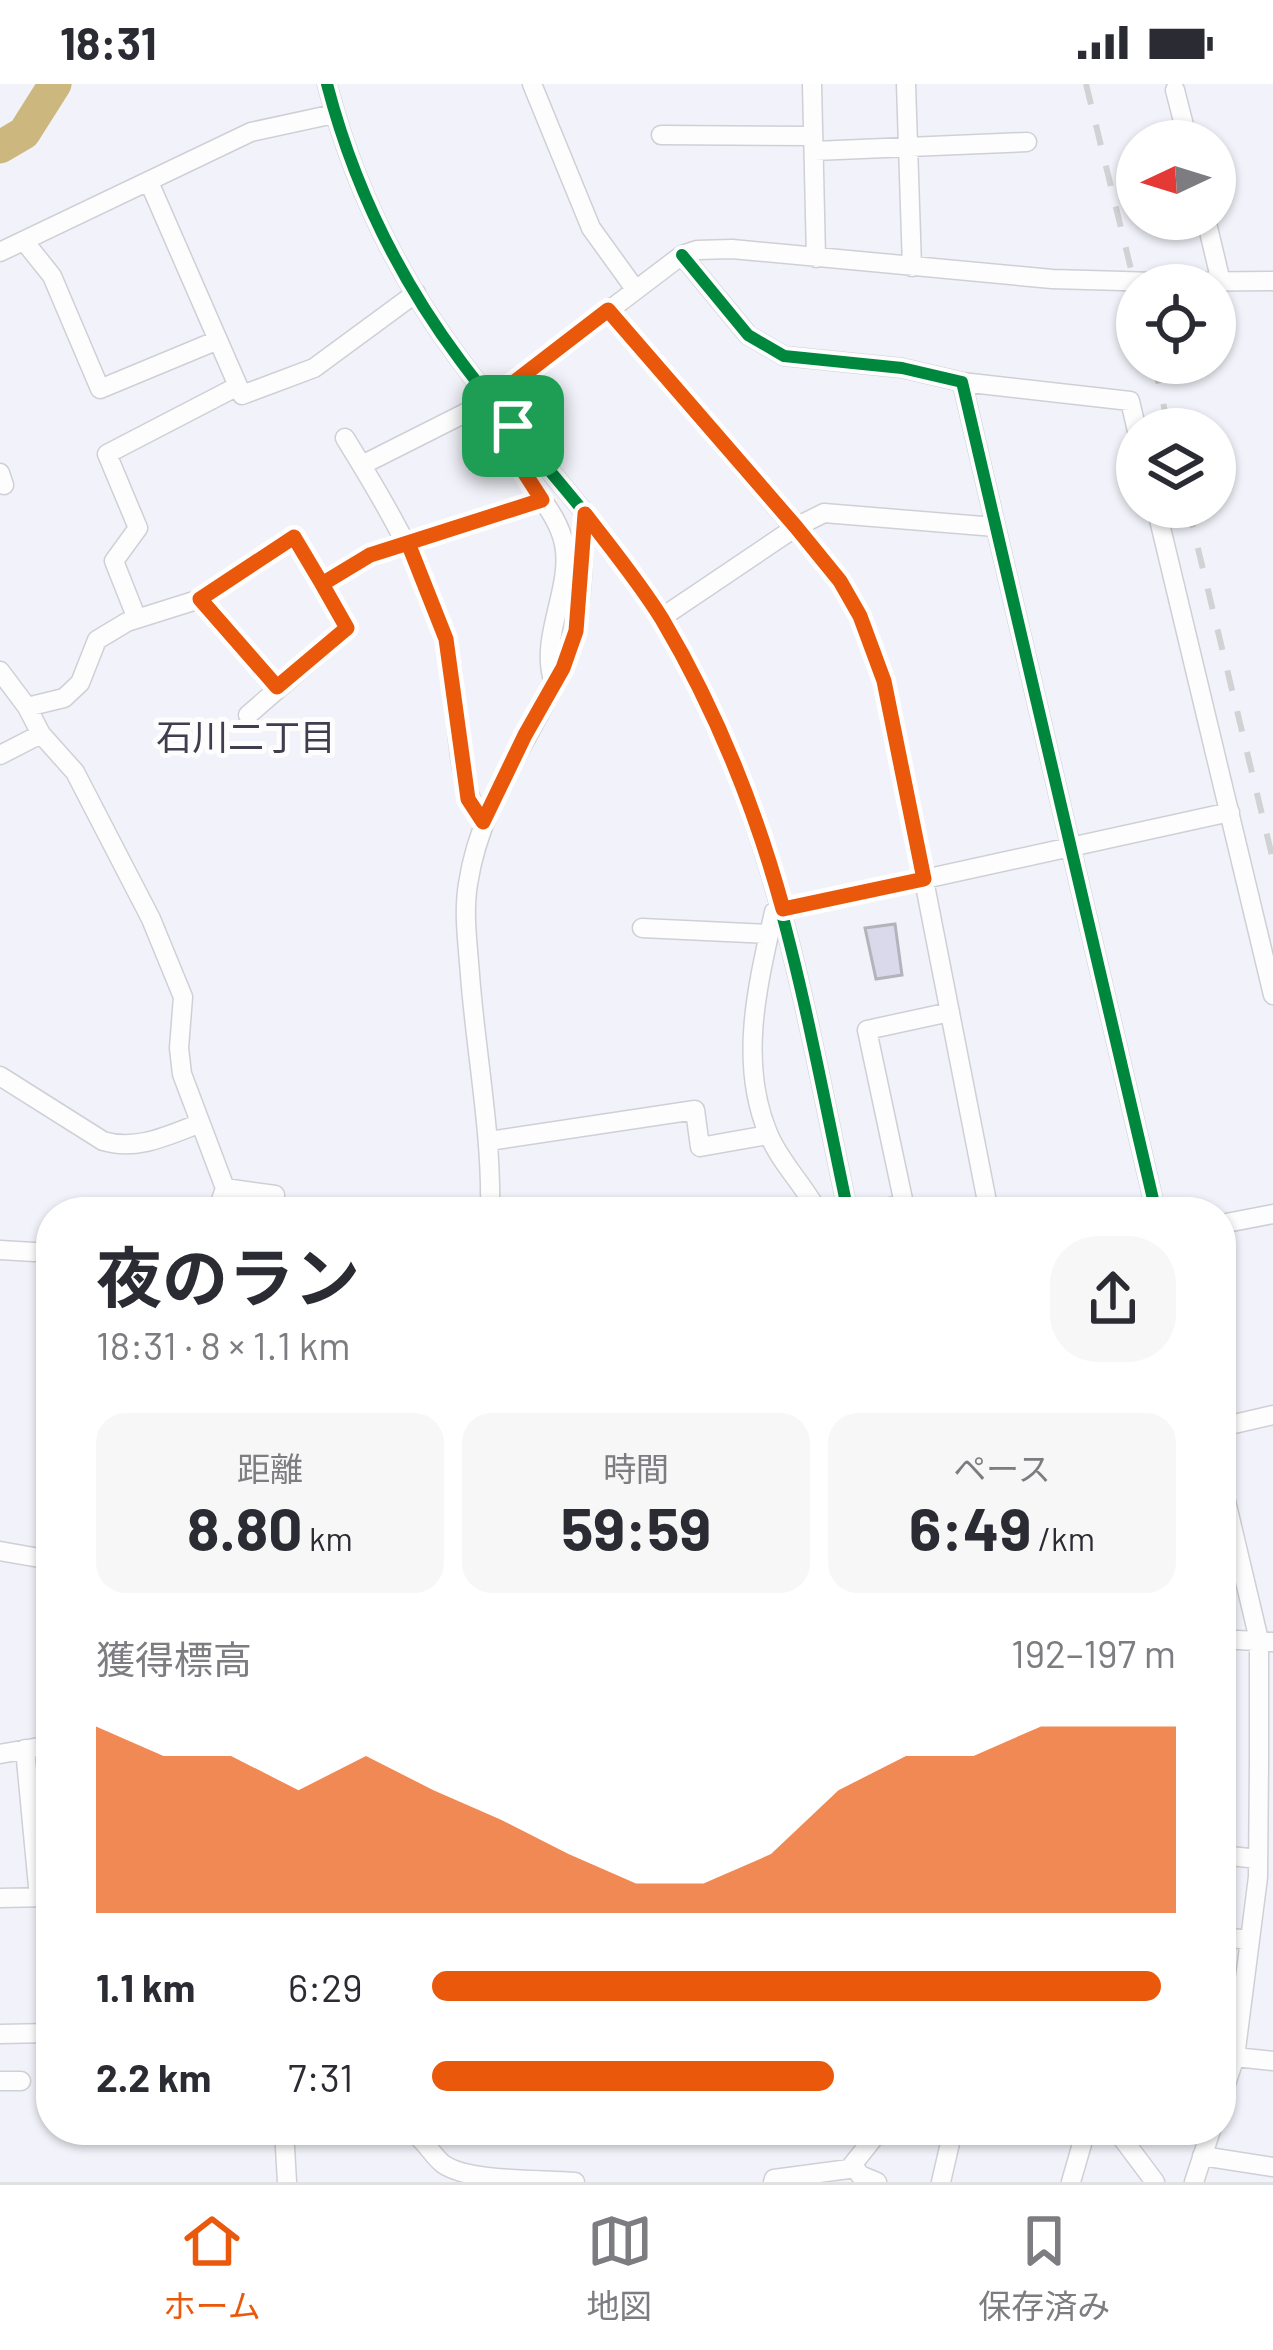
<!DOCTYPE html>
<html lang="ja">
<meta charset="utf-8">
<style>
body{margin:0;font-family:Barlow,"Noto Sans JP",sans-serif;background:#f7f7f7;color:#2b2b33;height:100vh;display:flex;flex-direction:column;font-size:45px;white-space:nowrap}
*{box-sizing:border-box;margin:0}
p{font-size:39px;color:#7c7c81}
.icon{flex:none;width:66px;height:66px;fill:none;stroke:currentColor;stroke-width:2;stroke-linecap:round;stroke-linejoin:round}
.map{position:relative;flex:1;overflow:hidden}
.sheet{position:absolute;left:36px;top:1113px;width:1200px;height:948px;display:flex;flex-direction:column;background:#fff;border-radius:48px;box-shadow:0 3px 9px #0004}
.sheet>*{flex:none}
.needle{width:78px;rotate:266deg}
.tools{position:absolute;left:1116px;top:36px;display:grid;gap:24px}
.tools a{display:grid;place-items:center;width:120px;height:120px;border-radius:50%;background:#fff;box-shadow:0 3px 9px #0004;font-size:60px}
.pin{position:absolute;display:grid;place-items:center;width:102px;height:102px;color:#fff;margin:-51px;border-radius:24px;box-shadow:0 6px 18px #0006}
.round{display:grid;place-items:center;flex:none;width:126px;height:126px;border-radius:48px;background:#f7f7f7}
.summary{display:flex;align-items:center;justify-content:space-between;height:204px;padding:0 60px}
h1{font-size:66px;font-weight:700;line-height:90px}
.figures{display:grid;grid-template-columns:repeat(3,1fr);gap:18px;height:204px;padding:12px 60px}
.figures div{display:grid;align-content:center;border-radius:30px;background:#f7f7f7;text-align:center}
.figures b{font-size:60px;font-weight:700}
.figures small{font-size:33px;font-weight:400}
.figures p{font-size:33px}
.chart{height:336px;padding:24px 60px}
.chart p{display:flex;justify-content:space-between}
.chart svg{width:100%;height:216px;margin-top:12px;fill:#ea580c;opacity:.7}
ul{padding:0 60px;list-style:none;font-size:39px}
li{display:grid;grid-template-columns:192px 144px 1fr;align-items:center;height:90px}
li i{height:30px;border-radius:15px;background:#ea580c}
.status{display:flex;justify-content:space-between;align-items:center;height:84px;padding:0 60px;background:#fff;direction:ltr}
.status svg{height:33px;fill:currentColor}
.tab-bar{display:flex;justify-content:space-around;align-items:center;height:168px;border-top:3px solid #e1e1e2;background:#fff;font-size:33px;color:#7c7c81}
.tab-bar a{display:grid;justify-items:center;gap:6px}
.tab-bar .on{color:#ea580c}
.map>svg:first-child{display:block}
</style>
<div class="status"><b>18:31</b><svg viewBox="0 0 49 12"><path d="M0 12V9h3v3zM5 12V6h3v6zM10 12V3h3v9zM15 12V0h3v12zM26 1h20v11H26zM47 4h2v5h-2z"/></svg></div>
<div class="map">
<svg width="1273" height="2098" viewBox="0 0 1273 2098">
<rect width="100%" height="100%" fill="#f2f2fa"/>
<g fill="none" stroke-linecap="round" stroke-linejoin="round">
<path stroke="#ccb87e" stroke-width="33" d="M 0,63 L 24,49 L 55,0"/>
</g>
<path fill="#dad9eb" stroke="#b3b3ba" stroke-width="3" d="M 895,840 L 902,891 L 876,895 L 865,844 Z"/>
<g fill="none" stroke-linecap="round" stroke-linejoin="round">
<g stroke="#cfcfd6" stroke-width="21">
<path id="minor" d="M 327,0 C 353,100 398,193 460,276 C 525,364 604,441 661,534 C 773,718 804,921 848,1128
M 532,0 L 591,144 L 635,205
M 812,0 L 816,174
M 906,0 L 912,183
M 1175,6 L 1188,57
M 661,51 L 813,52
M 814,67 L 1027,58
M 149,98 L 242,311 L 314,284 L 416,209
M 1206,135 L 1221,198
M 24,157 L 52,192 L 100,305 L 218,256
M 0,168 L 251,48 L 334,30
M 682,171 L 748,251 L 784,272 L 902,284 L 962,298 L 1156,1128
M 1154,198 L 1273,197
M 607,226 L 840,497 L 860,532 L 885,597 L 989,1128
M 962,298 L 1130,317 L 1137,347
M 513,342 C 507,391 555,415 564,460 C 573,505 538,554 554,599
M 345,354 C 384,417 421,480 444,551 C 463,611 447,685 483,738
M 362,381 L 491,316 L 682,171 L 697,166 L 732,165 L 1052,195 L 1122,197
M 0,389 L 4,401
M 1156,423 L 1273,911
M 200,515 L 277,603
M 661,534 L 796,443 L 824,429 L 995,443
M 137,535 L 114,477 L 138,444 L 107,370 L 238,302
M 0,587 L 27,623 L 41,650 L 75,688 L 151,835 L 183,913 L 179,964 L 182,990 L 225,1104 L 217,1128
M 27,623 L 64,614 L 80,599 L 97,556 L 127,538 L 200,515 L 294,453 L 322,500 L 369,471 L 542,416
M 248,631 L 347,545 L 322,500
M 0,671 L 41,650
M 642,844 L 769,850
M 0,992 L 103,1057 C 136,1067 167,1052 198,1040
M 489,1057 L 695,1026 L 700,1063 L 768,1051
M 225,1104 L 275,1111 L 275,1128
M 490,1128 C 492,1049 476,970 470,891 C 468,861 463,830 468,800 C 480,719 530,656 563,583 C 584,536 582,481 585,430
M 818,1128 C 804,1101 779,1077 768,1049 C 738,977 758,900 774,828 L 1230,728
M 866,1128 L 904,1120 L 867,946 L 950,928
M 1221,1140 L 1273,1130
M 0,1166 L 51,1169
M 1221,1343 L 1273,1331
M 1221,1396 L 1259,1556 L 1259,1679 L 1258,1793 L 1235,1973 L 1221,2015
M 0,1467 L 51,1476
M 1221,1555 L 1273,1558
M 25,1665 L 39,1813
M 0,1670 L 51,1661
M 1221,1771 L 1258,1775
M 0,1814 L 49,1813
M 1221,1853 L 1250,1856
M 0,1950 L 51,1949
M 1235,1973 L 1273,1977
M 0,1997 L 21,1997
M 284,2046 L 287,2098
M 409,2046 C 425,2055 430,2069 443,2080 C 468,2098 540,2095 575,2098
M 1116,2046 L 1155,2098
M 1202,2072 L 1273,2083
M 853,2081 L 860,2091 L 877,2098
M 773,2098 L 774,2095 L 849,2085 L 880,2046
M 941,2098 L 953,2046
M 1071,2098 L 1086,2046
M 1194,2098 L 1211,2046"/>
</g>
<use href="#minor" stroke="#fdfdfe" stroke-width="18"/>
<path stroke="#d2d2d4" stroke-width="6" stroke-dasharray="21 21" stroke-linecap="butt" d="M 1086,0 L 1137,210
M 1154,279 L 1169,345
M 1188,423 L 1273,776"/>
<g stroke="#cfcfd6" stroke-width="21" stroke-linecap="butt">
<path id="minor-bridge" d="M 1122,197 L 1154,198"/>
</g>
<use href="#minor-bridge" stroke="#fdfdfe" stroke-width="18"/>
<g stroke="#fdfdfd" stroke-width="20">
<path id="cycleway" d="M 327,0 C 353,100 398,193 460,276 C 525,364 604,441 661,534 C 773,718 804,921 848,1128
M 682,171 L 748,251 L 784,272 L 902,284 L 962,298 L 1156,1128"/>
</g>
<use href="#cycleway" stroke="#00873e" stroke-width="12"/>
</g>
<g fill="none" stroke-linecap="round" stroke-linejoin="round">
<g stroke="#fff" stroke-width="24">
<path id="route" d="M 513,342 L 510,366 L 542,416 L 370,471 L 322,500 L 347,544 L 277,603 L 200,515 L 294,453 L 322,500 L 370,471 L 408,459 L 446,555 L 468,715 L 483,738 L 525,651 L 563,584 L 576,547 L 585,430 C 611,464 639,498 662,535 C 716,626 755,723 783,825 L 924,795 L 884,597 L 860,532 L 840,497 L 796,443 L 608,226 L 491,316 L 513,342"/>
</g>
<use href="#route" stroke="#ea580c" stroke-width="15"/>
</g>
<g text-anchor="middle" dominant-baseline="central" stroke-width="10" stroke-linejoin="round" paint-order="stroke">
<g font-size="36" fill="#3f3d4e" stroke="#fdfdfd">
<text x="246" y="651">石川二丁目</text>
</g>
</g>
</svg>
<div class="tools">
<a><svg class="needle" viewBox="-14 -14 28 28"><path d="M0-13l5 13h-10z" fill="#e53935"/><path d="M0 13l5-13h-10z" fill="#7c7c81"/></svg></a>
<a><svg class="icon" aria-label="locate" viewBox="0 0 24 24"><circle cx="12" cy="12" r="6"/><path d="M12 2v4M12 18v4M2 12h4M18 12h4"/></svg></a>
<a><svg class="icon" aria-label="layers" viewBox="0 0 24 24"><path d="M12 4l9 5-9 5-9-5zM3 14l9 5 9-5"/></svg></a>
</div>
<div class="pin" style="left:513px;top:342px;background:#1e9e55"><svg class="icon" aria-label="arrive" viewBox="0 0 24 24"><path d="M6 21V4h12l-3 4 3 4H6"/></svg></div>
<section class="sheet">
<div class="summary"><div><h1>夜のラン</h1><p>18:31 · 8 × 1.1 km</p></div><a class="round"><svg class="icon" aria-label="share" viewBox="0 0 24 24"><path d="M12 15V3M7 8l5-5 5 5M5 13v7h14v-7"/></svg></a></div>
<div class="figures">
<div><p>距離</p><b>8.80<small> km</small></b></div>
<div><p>時間</p><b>59:59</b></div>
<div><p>ペース</p><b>6:49<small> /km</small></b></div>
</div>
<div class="chart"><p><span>獲得標高</span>192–197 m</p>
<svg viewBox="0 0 160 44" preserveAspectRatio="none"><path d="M0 44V6L10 12L20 12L30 19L40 12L50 19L60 25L70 32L80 38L90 38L100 32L110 19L120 12L130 12L140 6L150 6L160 6V44z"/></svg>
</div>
<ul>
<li><b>1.1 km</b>6:29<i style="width:98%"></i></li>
<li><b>2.2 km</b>7:31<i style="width:54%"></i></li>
</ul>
</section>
</div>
<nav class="tab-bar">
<a class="on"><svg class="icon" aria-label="home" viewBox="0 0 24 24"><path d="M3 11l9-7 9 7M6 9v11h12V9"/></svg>ホーム</a>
<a><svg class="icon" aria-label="map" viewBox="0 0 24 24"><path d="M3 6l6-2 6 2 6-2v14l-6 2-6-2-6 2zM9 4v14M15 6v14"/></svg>地図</a>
<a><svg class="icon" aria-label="saved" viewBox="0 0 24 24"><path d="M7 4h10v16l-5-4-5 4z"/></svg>保存済み</a>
</nav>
